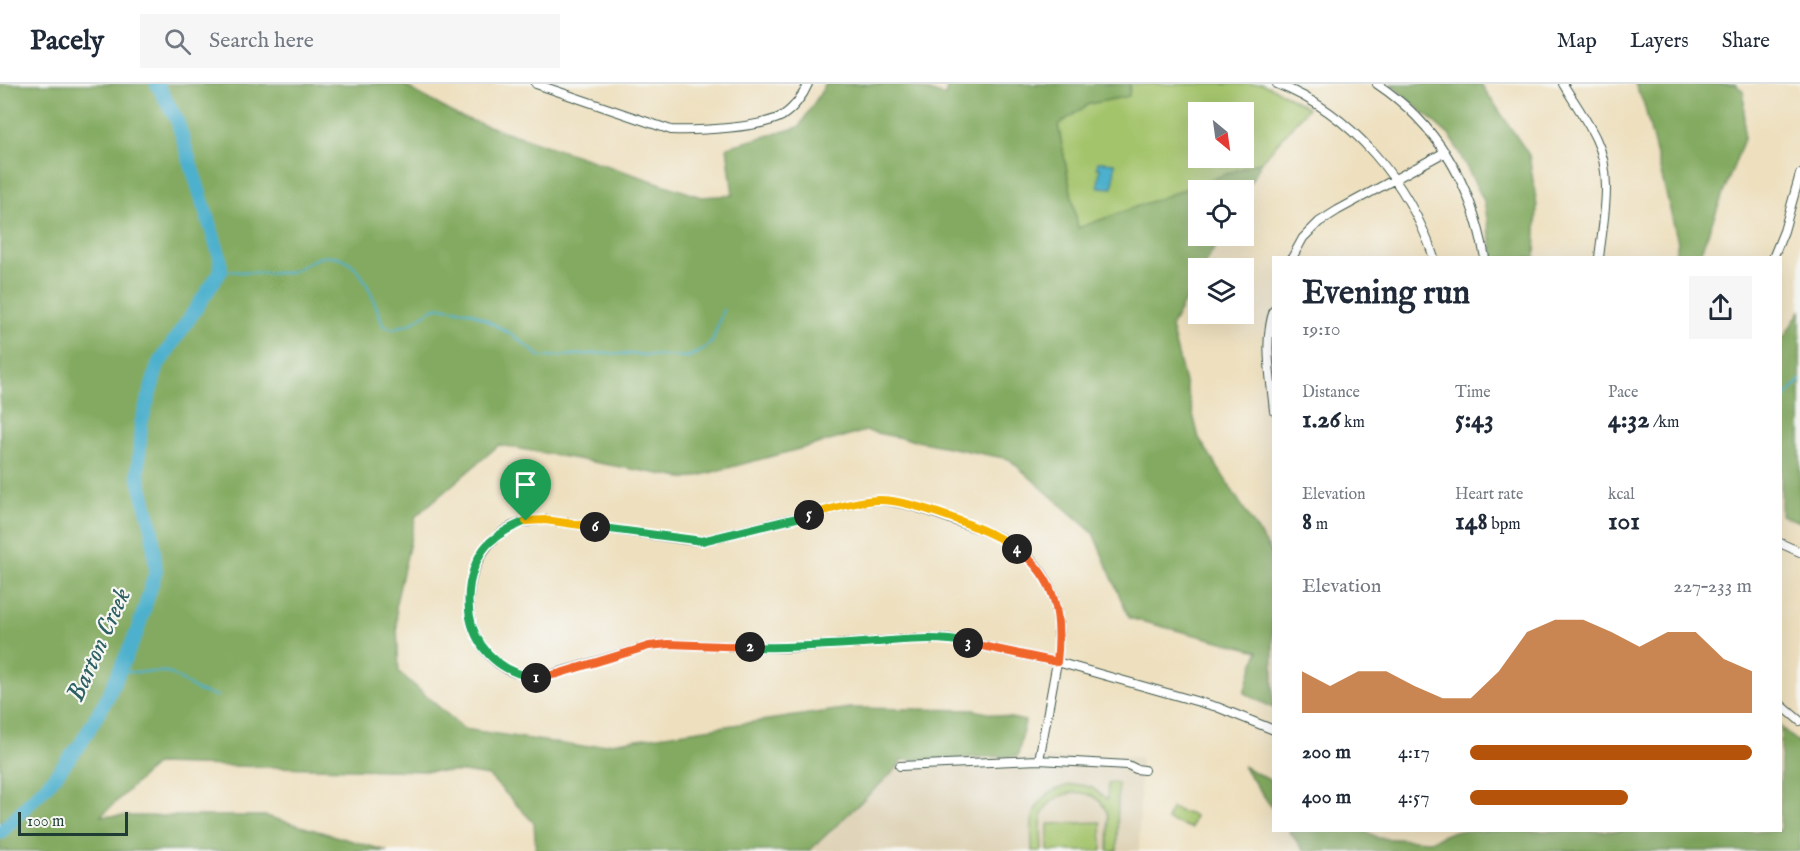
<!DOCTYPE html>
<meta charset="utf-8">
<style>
body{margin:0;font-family:"IM FELL English",serif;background:#f6f6f7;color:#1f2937;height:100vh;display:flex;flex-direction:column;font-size:22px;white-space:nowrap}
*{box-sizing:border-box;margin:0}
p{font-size:20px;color:#747a83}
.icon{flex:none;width:33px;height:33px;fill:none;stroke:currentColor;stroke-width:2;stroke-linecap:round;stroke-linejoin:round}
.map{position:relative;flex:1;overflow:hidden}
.side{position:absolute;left:1272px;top:172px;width:510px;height:576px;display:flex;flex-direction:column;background:#fff;border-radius:0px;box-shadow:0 6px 24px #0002}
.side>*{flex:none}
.needle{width:39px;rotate:151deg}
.fabs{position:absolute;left:1188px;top:18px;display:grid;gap:12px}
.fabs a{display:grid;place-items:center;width:66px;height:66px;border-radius:0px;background:#fff;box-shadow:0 6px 24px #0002;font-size:30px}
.scale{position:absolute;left:18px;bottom:15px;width:110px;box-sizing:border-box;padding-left:6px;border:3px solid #1f3d34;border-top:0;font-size:16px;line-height:21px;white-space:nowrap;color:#1f3d34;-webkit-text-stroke:4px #f6f6f2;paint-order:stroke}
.pin{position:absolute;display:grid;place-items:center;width:51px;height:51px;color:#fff;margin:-62px -26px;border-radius:50% 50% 50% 0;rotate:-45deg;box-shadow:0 0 6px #0007}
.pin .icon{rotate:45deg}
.km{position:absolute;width:30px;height:30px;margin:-15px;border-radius:50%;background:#222;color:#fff;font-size:16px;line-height:30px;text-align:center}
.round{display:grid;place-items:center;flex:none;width:63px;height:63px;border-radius:0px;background:#f6f6f7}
.overview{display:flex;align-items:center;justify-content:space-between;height:102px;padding:0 30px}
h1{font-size:33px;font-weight:800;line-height:45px}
.stats{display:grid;grid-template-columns:repeat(3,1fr);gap:9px;height:102px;padding:6px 30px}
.stats div{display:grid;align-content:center}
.stats b{font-size:26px;font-weight:800}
.stats small{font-size:16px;font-weight:400}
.stats p{font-size:16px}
.chart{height:168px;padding:12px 30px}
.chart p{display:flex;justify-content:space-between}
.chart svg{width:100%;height:108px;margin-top:6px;fill:#b45309;opacity:.7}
ul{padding:0 30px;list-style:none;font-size:20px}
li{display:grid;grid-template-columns:96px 72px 1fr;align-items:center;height:45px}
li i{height:15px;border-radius:8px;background:#b45309}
header{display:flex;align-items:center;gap:36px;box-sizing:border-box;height:84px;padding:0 30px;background:#fff;border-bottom:2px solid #e0e1e3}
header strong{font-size:28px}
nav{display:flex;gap:33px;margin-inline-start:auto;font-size:21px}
.search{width:420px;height:54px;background:#f6f6f7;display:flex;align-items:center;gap:15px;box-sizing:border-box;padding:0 21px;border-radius:0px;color:#747a83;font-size:22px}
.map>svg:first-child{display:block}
</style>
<header>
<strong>Pacely</strong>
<div class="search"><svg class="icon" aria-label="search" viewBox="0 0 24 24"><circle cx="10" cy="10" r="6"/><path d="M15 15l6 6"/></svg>Search here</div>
<nav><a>Map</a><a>Layers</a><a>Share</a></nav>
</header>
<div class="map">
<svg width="1800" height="767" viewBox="0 0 1800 767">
<rect width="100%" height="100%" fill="#f6f6f2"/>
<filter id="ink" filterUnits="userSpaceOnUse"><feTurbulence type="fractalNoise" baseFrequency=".0167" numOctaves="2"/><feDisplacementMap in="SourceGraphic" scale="12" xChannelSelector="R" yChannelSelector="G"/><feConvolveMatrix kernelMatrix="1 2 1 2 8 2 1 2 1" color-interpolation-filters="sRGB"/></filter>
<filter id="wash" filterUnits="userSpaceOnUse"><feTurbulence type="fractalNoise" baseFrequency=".008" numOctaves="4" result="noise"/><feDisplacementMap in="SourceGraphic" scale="24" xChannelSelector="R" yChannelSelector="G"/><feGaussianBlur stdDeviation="1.35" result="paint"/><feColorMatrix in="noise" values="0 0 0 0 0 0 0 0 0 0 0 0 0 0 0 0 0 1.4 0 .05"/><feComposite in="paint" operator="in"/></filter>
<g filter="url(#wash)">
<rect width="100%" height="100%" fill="#eee0bf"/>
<path fill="#ddd0b2" d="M 1141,673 L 1139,767 L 809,767 L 900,682 L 1035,674 Z"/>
<path fill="#a4c46c" stroke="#628050" stroke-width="1.5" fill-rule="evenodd" d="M 1130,0 L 1262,0 L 1277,6 L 1308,24 L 1262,77 L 1078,145 L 1058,41 L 1089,20 L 1129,12 ZM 1198,28 L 1244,28 L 1244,74 L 1198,74 Z
M 1108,699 L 1118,699 L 1117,767 L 1108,767 C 1108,755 1110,740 1107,729 C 1097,700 1054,704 1043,729 C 1039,740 1042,756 1042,767 L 1032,767 C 1032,754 1030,742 1034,730 C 1041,707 1070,695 1092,704 C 1097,707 1102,712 1107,716 Z
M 1171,724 L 1195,732 L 1191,744 L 1167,736 Z
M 1101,738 L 1102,767 L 1048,767 L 1048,740 Z"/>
<path fill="#83aa60" stroke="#51744a" stroke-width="1.5" d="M 0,0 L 402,0 L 458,32 L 701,113 L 733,111 L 727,63 L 799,43 L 826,0 L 906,0 L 945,12 L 948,0 L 1130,0 L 1129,12 L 1089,20 L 1058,41 L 1078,144 L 1262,77 L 1244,111 L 1244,106 L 1198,106 L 1198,152 L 1221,152 L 1203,184 L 1198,184 L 1198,193 L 1171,243 L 1199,354 L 1273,471 L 1273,624 L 1244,609 L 1258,567 L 1129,534 L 1093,449 L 1009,375 L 866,347 L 687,395 L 499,361 L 416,432 L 396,519 L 399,588 L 464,645 L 583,663 L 850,624 L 974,626 L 1025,637 L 1018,672 L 902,676 L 897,684 L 809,767 L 536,767 L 534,739 L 489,692 L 463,688 L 156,680 L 101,732 L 266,732 L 387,767 L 0,767 Z
M 1391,0 L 1481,0 L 1529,71 L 1537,122 L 1535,174 L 1494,174 L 1484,117 L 1451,53 Z
M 1635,0 L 1735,0 L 1744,8 L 1744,55 L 1702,165 L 1697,174 L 1674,174 L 1678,158 L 1644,20 Z
M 1800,227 L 1800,438 L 1781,431 L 1781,258 Z
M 1781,643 L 1800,661 L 1800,767 L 1304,767 L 1289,747 L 1366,747 L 1378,754 L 1430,757 L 1454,747 L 1780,747 Z
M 1243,682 L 1273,698 L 1273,725 Z"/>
<path fill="#4eb0cd" stroke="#367680" stroke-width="1.5" d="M 1098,78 L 1115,79 L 1113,104 L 1098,103 L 1100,84 L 1097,84 Z"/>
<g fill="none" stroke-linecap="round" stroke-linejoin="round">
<path stroke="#4eb0cd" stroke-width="2" d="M 221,187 C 237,187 279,191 291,188 C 301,184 310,176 321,173 C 360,164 373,214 383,241 L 392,245 L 410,240 L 433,225 L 441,223 L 471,228 L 511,250 L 541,273 L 606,269 L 688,273 L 701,267 L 712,258 L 723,226
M 1780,320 L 1800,296
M 120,585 L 126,588 L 168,588 L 198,607 L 217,612"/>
<path stroke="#4eb0cd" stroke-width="14" d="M 0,749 L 50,698 L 80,661 L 108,612 L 137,548 L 156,487 L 152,445 L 138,391 L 141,340 L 158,281 L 221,187 L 220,173 L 177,36 L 157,0"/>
</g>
</g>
<g filter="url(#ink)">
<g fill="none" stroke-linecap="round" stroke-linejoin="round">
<g stroke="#3e5549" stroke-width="10">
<path id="minor" d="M 536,0 L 671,46 C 697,47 760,44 782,32 C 793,25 803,12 808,0
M 1277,0 C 1352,29 1409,99 1434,174
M 1377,0 C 1440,42 1472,102 1485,174
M 1563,0 C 1574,18 1587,36 1596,55 C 1614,92 1603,136 1599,174
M 1292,174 L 1303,154 L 1319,138 L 1338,126 L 1445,68
M 1773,174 L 1784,147 L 1800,90
M 1274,226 C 1263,257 1271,294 1274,327
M 878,416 C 905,418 928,427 953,436 C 970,442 989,447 1005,456 C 1054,484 1063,525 1057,578 L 949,555 L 915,555 L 786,564 L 668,560 L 649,562 L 539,594 C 528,592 518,591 508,586 C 455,558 458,477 505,446 C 517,438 531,437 545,436 L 687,456 L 702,457 L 860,418 Z
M 1780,459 L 1800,468
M 1780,620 L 1800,637
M 1039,676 L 1057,578 L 1217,623 L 1274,646
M 900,682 L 1039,676 L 1128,681 L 1136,685 L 1144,686"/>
</g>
<use href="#minor" stroke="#fff" stroke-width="8"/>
</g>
</g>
<g fill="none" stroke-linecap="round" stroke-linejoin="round" filter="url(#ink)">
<g stroke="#fff" stroke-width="12">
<path id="split-1" d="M 526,437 C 512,443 501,448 490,458 C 479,468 473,485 470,499 C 462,548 488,586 536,594"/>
</g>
<g stroke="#fff" stroke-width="12">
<path id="split-2" d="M 536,594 L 557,590 L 649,562 L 668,560 L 750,563"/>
</g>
<g stroke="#fff" stroke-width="12">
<path id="split-3" d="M 750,563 C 792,564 833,561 875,558 C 907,556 937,552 968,559"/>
</g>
<g stroke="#fff" stroke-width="12">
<path id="split-4" d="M 968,559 L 1057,578 C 1062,532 1057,494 1017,465"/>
</g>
<g stroke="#fff" stroke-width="12">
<path id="split-5" d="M 809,431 C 832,425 855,417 878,416 C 908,415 992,446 1017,465"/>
</g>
<g stroke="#fff" stroke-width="12">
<path id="split-6" d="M 595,443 L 702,457 L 809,431"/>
</g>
<g stroke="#fff" stroke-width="12">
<path id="split-7" d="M 526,437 L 545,436 L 595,443"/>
</g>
<use href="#split-1" stroke="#22a559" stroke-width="8"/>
<use href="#split-2" stroke="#f0652b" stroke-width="8"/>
<use href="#split-3" stroke="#22a559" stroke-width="8"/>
<use href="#split-4" stroke="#f0652b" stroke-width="8"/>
<use href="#split-5" stroke="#f5b400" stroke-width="8"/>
<use href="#split-6" stroke="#22a559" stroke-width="8"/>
<use href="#split-7" stroke="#f5b400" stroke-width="8"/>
</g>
<g text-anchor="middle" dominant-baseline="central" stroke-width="4.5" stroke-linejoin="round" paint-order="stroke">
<g font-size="26" font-style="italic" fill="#2d6062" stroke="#f6f6f2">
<text transform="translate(99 561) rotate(-66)">Barton Creek</text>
</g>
</g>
</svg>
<div class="fabs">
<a><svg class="needle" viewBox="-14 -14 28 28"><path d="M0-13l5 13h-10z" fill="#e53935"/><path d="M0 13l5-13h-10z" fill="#747a83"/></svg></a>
<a><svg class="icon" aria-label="locate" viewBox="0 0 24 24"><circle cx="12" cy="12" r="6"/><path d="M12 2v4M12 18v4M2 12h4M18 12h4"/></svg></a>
<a><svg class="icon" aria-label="layers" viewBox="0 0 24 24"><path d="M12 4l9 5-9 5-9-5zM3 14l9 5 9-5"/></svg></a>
</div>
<div class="scale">100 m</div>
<div class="pin" style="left:526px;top:437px;background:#1e9e55"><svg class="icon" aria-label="arrive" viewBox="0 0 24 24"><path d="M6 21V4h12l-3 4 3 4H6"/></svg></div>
<b class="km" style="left:536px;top:594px">1</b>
<b class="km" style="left:750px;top:563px">2</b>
<b class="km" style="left:968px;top:559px">3</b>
<b class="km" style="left:1017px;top:465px">4</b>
<b class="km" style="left:809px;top:431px">5</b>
<b class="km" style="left:595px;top:443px">6</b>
<section class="side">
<div class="overview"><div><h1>Evening run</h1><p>19:10</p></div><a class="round"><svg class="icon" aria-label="share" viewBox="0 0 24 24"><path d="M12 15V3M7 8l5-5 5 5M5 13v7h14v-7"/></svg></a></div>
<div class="stats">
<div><p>Distance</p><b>1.26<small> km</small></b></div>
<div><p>Time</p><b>5:43</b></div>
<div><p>Pace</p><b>4:32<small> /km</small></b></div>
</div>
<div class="stats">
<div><p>Elevation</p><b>8<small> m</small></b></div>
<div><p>Heart rate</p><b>148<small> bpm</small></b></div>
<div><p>kcal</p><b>101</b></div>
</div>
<div class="chart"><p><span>Elevation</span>227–233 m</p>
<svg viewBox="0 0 160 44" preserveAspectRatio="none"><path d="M0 44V27L10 33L20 27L30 27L40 33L50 38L60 38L70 27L80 11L90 6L100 6L110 11L120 17L130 11L140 11L150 22L160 27V44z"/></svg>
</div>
<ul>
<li><b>200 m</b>4:17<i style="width:100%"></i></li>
<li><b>400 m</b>4:57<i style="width:56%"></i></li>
</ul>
</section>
</div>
